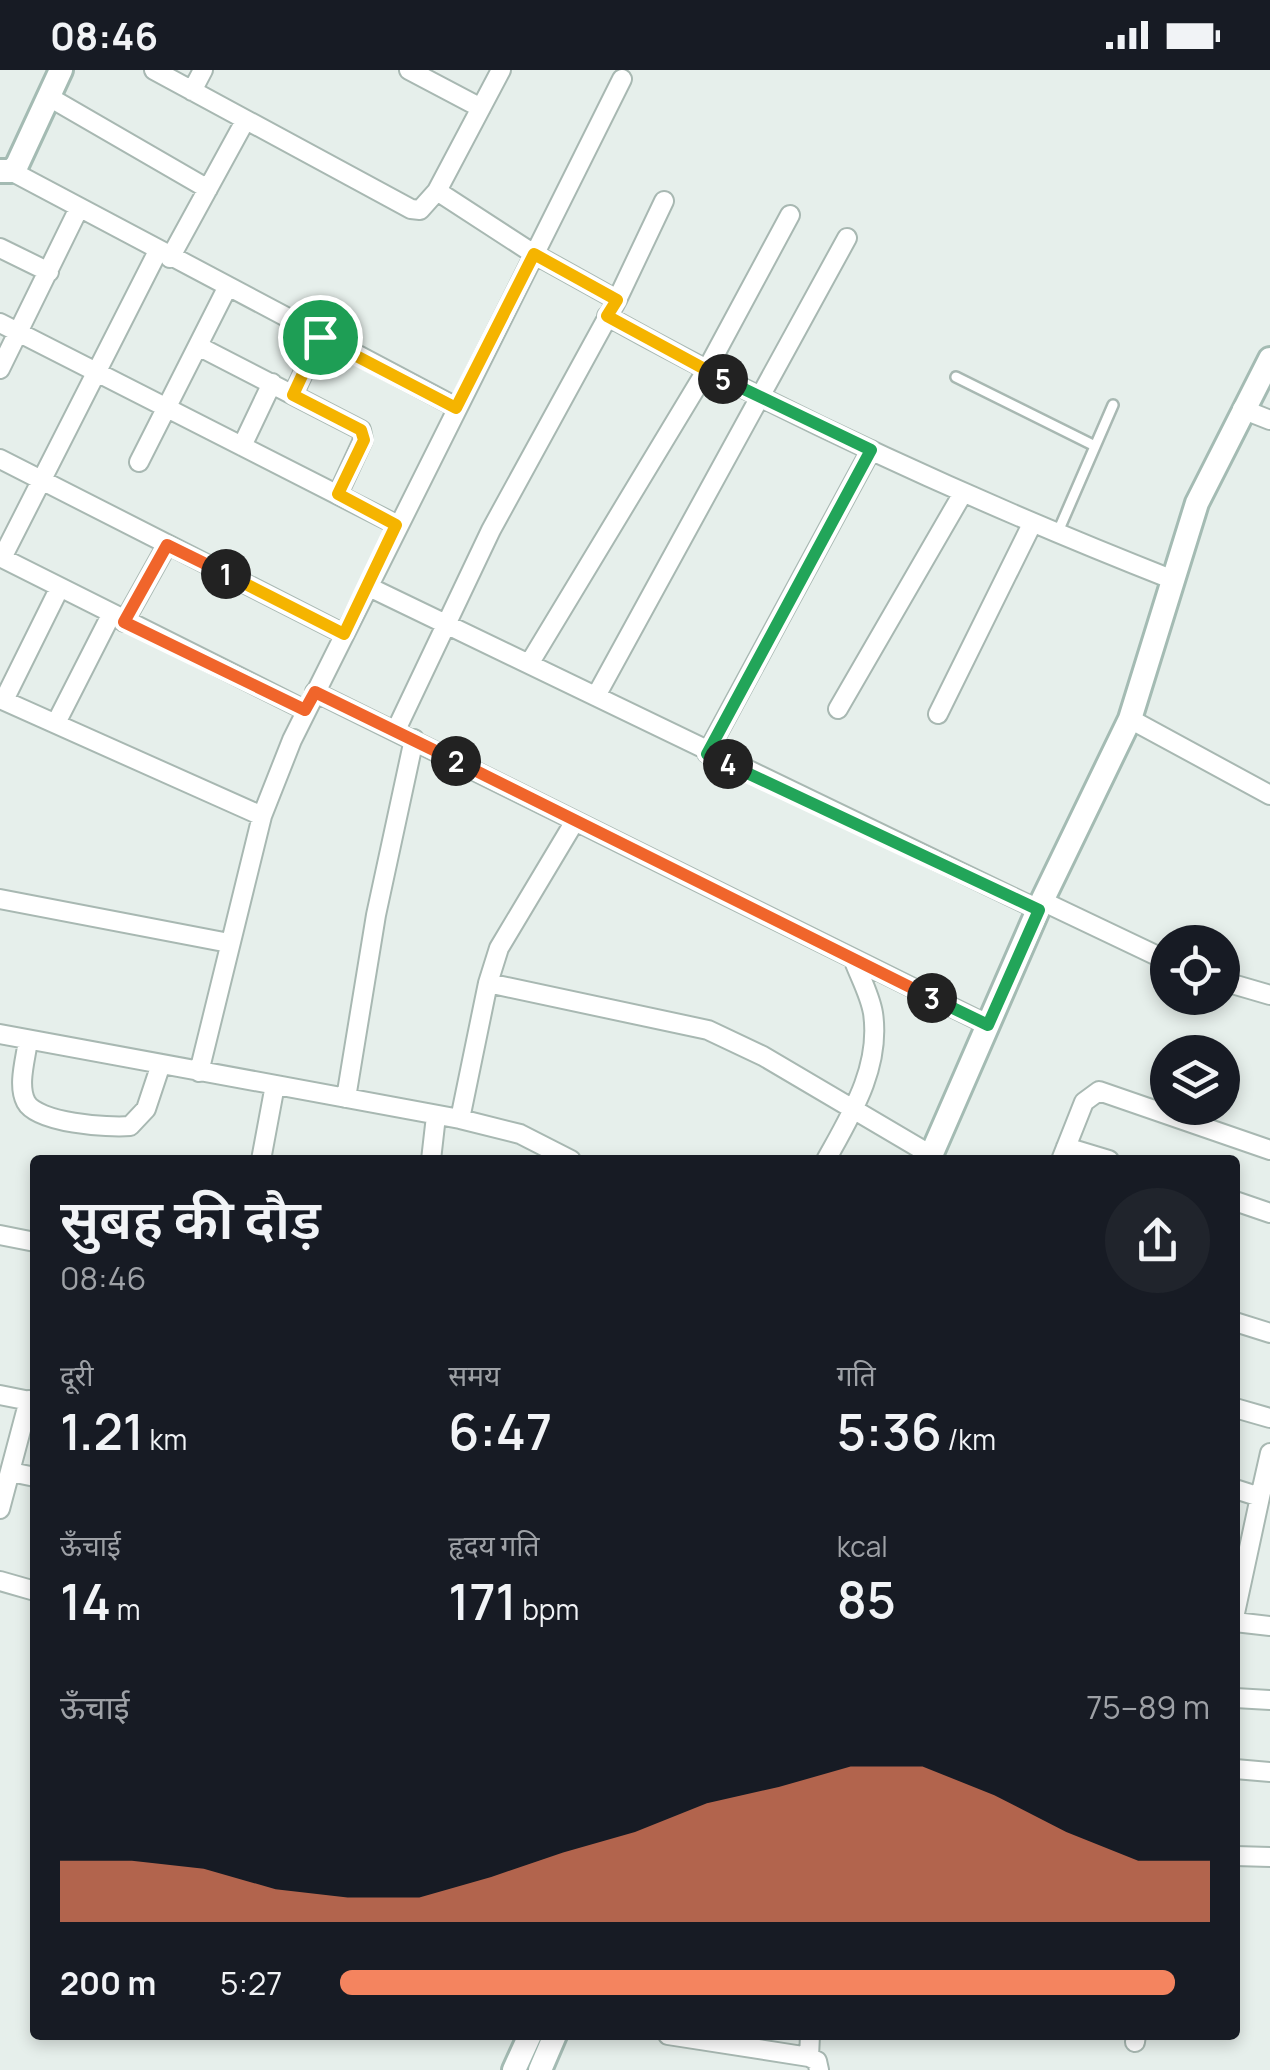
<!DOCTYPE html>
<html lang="hi">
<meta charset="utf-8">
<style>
body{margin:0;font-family:Manrope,"Noto Sans Devanagari",sans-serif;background:#20242c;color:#f1f3f6;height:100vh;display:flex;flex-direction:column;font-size:38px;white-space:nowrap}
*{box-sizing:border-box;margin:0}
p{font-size:32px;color:#9ea1a6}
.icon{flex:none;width:55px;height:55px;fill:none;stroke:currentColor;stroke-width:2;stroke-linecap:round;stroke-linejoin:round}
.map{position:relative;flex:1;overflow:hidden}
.panel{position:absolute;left:30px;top:1085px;width:1210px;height:885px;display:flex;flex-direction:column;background:#171b24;border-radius:10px;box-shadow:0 5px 15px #0003}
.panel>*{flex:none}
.fabs{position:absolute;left:1150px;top:855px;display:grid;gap:20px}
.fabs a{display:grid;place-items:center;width:90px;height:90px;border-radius:50%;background:#171b24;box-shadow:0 5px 15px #0003;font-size:50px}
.pin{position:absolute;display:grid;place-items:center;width:85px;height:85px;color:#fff;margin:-42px;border:5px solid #fff;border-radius:50%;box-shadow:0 2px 10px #0007}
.km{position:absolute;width:50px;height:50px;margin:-25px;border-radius:50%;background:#222;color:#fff;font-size:28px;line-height:50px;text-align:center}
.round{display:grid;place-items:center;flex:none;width:105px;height:105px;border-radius:52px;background:#20242c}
.head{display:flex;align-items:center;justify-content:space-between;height:170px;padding:0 30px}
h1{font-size:55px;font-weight:600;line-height:75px}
.figures{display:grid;grid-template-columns:repeat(3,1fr);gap:15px;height:170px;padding:10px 30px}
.figures div{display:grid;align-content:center}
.figures b{font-size:50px;font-weight:600}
.figures small{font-size:28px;font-weight:400}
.figures p{font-size:28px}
.chart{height:280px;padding:20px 30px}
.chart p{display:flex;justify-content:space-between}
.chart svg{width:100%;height:180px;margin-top:10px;fill:#f4845f;opacity:.7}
ul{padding:0 30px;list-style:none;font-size:32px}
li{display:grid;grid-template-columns:160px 120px 1fr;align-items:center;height:75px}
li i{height:25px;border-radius:12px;background:#f4845f}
.status{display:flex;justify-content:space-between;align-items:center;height:70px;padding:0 50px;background:#171b24;direction:ltr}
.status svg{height:28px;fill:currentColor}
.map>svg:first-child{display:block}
</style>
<div class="status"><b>08:46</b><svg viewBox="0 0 49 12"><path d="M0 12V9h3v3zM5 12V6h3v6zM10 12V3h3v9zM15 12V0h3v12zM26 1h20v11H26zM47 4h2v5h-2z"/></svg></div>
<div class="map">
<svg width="1270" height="2000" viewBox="0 0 1270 2000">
<rect width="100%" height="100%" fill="#e6efeb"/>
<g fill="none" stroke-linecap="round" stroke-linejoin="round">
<g stroke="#a8b8b2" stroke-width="14">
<path id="lane" d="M 956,307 L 1095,376
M 1057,464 L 1113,335"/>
</g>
<g stroke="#a8b8b2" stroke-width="22">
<path id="street" d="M 154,0 L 411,139 L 420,140 L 437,121 L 501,0
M 409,0 L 481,38
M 192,21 L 203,0
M 49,27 L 208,119
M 11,101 L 456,337
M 437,121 L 534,184 L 617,230
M 0,178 L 49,202
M 170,188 L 245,51
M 607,246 C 789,347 978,433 1171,509
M 0,253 L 397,455
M 198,276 L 361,360 L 363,370 L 338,424
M 0,299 L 79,138
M 293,325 L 320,267
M 1242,339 L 1270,350
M 242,376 L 272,313
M 0,389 L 344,564
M 139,392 L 227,218
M 0,487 L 305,640
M 2,488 L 158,181
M 369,517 L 1039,840
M 124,552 L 167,475
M 529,594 L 706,301 L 790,145
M 315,622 L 988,955
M 596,626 L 847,168
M 0,629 L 262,746
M 4,630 L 59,519
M 838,639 L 963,423
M 938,644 L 1032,454
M 1130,649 L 1270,725
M 56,653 L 111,545
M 396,660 L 491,460 L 617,230 L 664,131
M 707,683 L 871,380
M 0,829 L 229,873
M 1042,831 L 1168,891
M 1222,911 L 1270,925
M 488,913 L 708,960 L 763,986 L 931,1085
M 0,964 L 460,1049 L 520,1064 L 571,1090
M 28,970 C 26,988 17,1015 26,1032 C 37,1053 108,1058 130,1056 L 146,1039 L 160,997
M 199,1002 L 262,746 L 292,670 L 622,9
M 346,1028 L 376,845 L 414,669
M 460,1049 L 488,913 L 499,878 L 575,751
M 1066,1077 L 1109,1090
M 261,1090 L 275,1015
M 431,1090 L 436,1046
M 826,1090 C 851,1045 881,997 873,943 C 870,925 860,907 854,891
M 1061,1090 L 1084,1032 L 1099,1021 L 1270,1080
M 1235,1131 L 1270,1143
M 0,1165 L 35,1172
M 1235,1252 L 1270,1263
M 0,1325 L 35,1332
M 1235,1338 L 1270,1348
M 11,1402 L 35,1407
M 1235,1419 L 1260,1427 L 1235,1543
M 1260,1427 L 1270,1383
M 0,1439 L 29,1330
M 0,1511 L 35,1521
M 1235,1552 L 1270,1556
M 1235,1628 L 1270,1630
M 1235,1699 L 1270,1702
M 1235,1786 L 1270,1787
M 668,1965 L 809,1987 L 817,1991 L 819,2000
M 1135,1972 L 1136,1965
M 809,1987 L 810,1965"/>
</g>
<g stroke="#a4bbb3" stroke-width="28">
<path id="secondary" d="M 0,101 L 11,101 L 17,95 L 61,0
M 929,1090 L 1042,831 L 1130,649 L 1197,433 L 1270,289
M 514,2000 L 530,1965
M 540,2000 L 555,1965"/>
</g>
<use href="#lane" stroke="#fff" stroke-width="9"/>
<use href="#street" stroke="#fff" stroke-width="18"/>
<use href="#secondary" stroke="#fff" stroke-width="22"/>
</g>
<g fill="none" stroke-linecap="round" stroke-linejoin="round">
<g stroke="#fff" stroke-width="20">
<path id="split-1" d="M 226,504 L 344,564 L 396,455 L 338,424 L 364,370 L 361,360 L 293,325 L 320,267"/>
</g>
<g stroke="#fff" stroke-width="20">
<path id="split-2" d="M 226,504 L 167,475 L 124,552 L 305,640 L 315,622 L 456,691"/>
</g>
<g stroke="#fff" stroke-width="20">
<path id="split-3" d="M 456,691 L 932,928"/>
</g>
<g stroke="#fff" stroke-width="20">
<path id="split-4" d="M 728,694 L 1039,840 L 988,955 L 932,928"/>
</g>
<g stroke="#fff" stroke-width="20">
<path id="split-5" d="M 723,309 L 871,380 L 707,684 L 728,694"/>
</g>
<g stroke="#fff" stroke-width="20">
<path id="split-6" d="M 320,267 L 456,338 L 534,184 L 617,230 L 607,246 L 723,309"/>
</g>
<use href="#split-1" stroke="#f5b400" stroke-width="12"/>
<use href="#split-2" stroke="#f0652b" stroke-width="12"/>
<use href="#split-3" stroke="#f0652b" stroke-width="12"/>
<use href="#split-4" stroke="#22a559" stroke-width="12"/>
<use href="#split-5" stroke="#22a559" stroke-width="12"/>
<use href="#split-6" stroke="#f5b400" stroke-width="12"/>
</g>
</svg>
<div class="fabs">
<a><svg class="icon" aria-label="locate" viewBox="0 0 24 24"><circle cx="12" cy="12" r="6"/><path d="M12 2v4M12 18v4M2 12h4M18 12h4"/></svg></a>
<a><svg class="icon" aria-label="layers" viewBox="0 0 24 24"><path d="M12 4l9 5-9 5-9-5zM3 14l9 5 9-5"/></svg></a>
</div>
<div class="pin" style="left:320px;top:267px;background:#1e9e55"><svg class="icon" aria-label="arrive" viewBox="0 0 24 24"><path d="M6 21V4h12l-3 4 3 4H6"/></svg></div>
<b class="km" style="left:226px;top:504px">1</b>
<b class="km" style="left:456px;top:691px">2</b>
<b class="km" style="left:932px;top:928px">3</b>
<b class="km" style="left:728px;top:694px">4</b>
<b class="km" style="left:723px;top:309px">5</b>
<section class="panel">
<div class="head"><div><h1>सुबह की दौड़</h1><p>08:46</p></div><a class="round"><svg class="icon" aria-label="share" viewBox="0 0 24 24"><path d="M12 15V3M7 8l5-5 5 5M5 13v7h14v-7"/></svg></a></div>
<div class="figures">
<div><p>दूरी</p><b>1.21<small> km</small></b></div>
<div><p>समय</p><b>6:47</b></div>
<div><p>गति</p><b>5:36<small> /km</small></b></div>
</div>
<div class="figures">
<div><p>ऊँचाई</p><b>14<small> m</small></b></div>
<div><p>हृदय गति</p><b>171<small> bpm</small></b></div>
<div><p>kcal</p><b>85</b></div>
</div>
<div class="chart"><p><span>ऊँचाई</span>75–89 m</p>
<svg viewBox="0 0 160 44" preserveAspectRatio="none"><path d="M0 44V29L10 29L20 31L30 36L40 38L50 38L60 33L70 27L80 22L90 15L100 11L110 6L120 6L130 13L140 22L150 29L160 29V44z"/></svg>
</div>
<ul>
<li><b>200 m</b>5:27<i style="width:96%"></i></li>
</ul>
</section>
</div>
